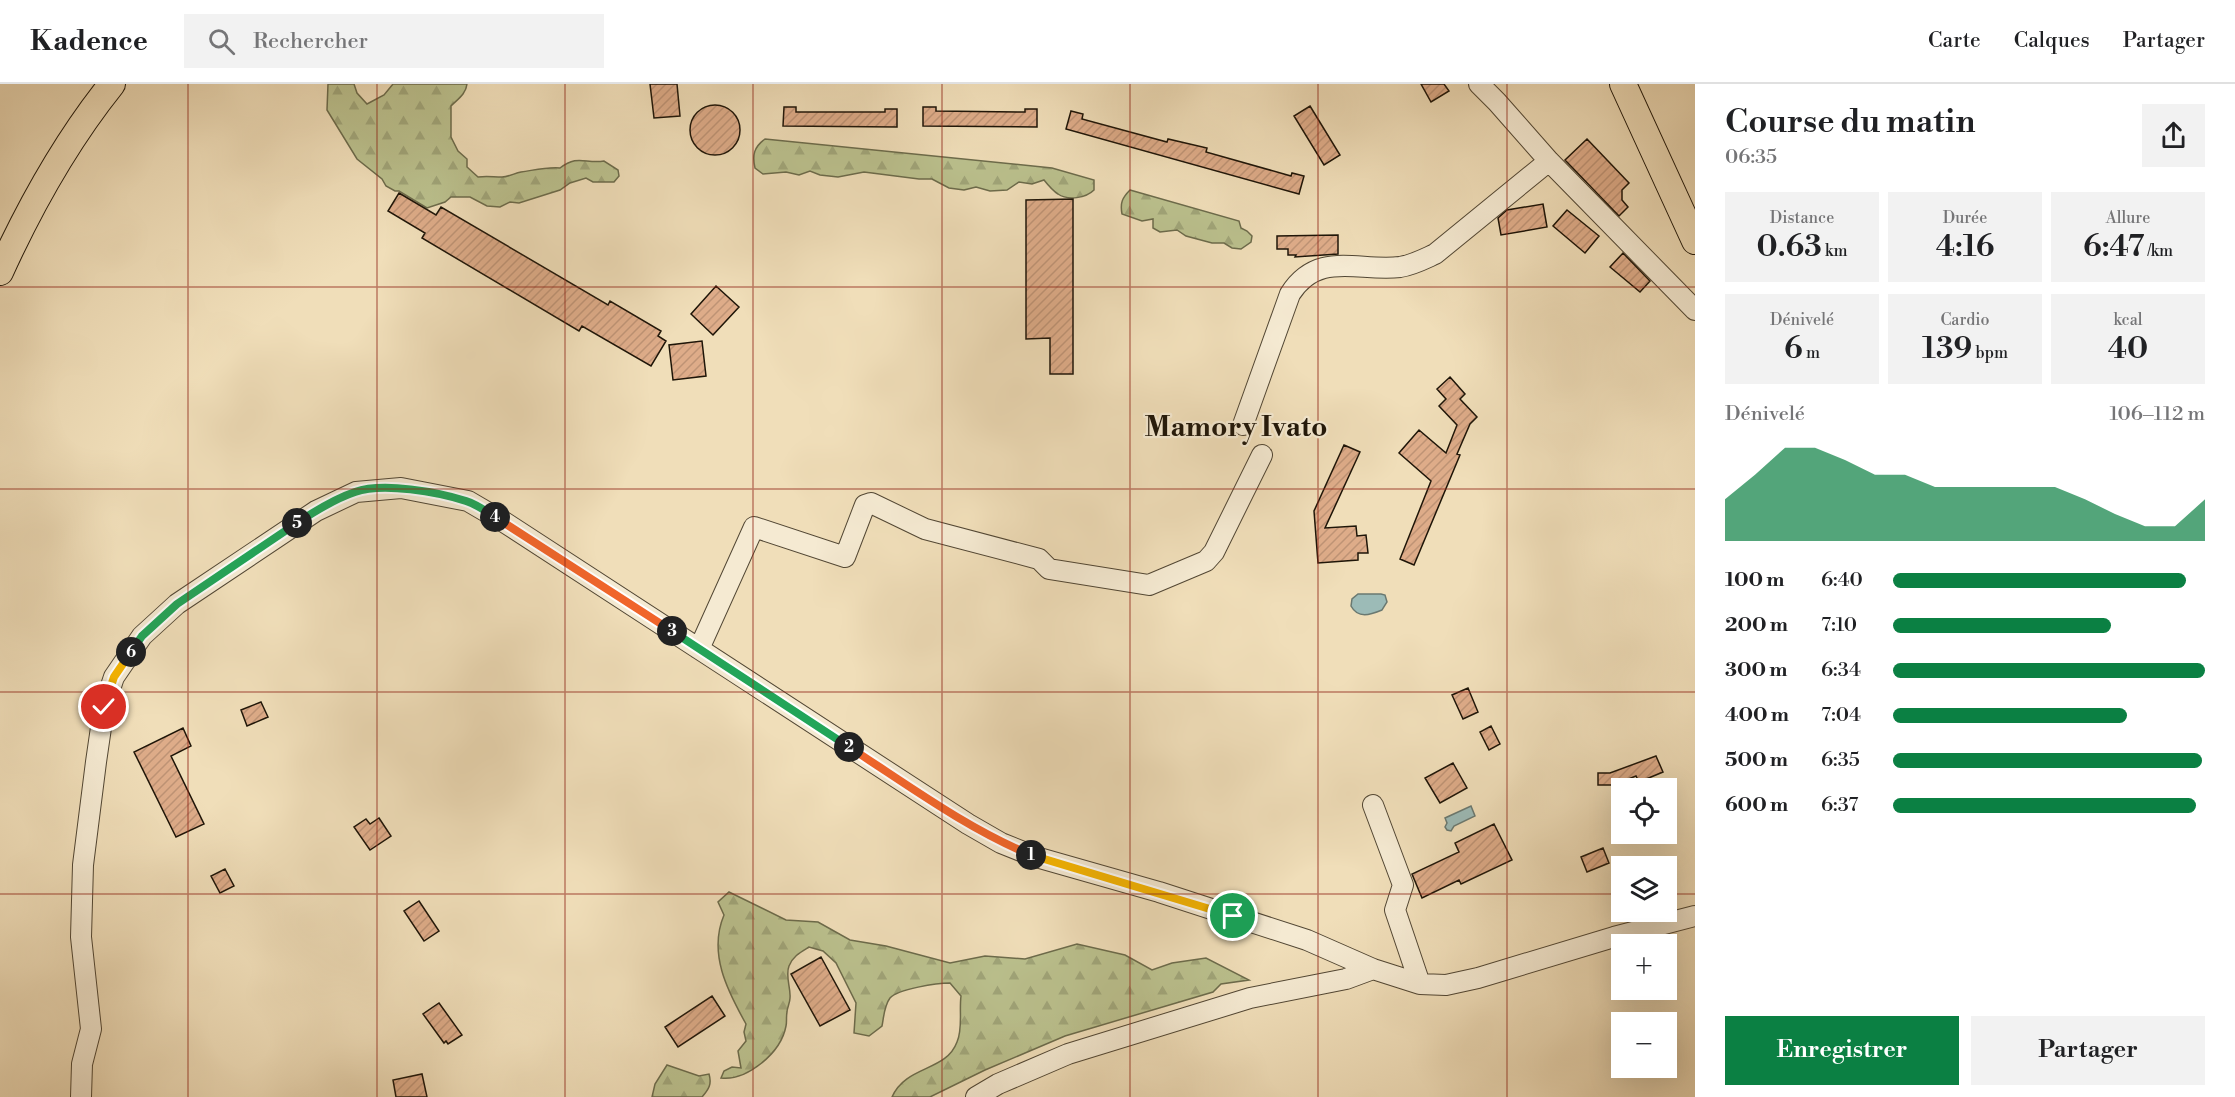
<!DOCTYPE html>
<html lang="fr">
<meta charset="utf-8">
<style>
body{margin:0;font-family:"Libre Bodoni",serif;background:#f2f2f2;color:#202124;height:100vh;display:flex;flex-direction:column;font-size:22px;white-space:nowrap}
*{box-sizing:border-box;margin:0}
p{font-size:20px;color:#757577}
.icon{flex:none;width:33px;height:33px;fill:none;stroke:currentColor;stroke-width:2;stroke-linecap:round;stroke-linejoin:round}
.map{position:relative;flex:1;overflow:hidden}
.sheet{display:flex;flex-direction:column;background:#fff;width:540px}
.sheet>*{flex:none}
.buttons{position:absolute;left:1611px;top:694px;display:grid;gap:12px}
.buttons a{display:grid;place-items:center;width:66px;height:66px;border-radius:0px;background:#fff;box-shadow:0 6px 24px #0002;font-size:30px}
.pin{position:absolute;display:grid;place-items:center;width:51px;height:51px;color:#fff;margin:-26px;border:3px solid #fff;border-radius:50%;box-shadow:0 2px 6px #0007}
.km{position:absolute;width:30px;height:30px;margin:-15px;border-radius:50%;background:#222;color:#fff;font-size:16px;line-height:30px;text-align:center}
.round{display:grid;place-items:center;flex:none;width:63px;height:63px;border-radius:0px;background:#f2f2f2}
.head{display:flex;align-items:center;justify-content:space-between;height:102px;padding:0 30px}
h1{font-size:33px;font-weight:600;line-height:45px}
.stats{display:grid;grid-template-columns:repeat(3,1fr);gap:9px;height:102px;padding:6px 30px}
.stats div{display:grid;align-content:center;border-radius:0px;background:#f2f2f2;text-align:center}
.stats b{font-size:30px;font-weight:600}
.stats small{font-size:16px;font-weight:400}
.stats p{font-size:16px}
.chart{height:168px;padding:12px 30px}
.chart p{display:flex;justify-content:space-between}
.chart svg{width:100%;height:108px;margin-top:6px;fill:#0b8043;opacity:.7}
.cta{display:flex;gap:12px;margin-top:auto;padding:12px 30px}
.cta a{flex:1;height:69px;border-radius:0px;background:#0b8043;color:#fff;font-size:24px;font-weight:600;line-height:69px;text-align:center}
.cta a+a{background:#f2f2f2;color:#202124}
ul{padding:0 30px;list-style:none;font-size:20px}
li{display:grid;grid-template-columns:96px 72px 1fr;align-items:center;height:45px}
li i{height:15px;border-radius:8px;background:#0b8043}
header{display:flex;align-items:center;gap:36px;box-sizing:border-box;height:84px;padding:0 30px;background:#fff;border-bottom:2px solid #e0e0e0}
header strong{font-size:28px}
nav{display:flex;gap:33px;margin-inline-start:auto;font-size:21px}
.search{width:420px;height:54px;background:#f2f2f2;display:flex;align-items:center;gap:15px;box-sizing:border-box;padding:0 21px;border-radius:0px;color:#757577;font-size:22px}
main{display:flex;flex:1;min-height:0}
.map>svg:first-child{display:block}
</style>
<header>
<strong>Kadence</strong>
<div class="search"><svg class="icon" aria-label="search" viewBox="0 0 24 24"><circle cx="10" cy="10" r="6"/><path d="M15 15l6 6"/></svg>Rechercher</div>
<nav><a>Carte</a><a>Calques</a><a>Partager</a></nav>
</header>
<main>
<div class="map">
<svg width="1695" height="1013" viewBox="0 0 1695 1013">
<defs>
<pattern id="forest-firs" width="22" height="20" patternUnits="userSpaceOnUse" patternTransform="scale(1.5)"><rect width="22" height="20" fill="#bbc18e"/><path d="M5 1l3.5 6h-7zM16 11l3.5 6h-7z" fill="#a0a579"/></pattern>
<pattern id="building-hatch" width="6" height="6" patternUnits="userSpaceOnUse" patternTransform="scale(1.5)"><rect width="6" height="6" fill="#deac89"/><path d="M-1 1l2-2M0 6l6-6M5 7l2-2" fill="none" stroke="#be9375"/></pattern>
</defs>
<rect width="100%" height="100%" fill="#f0deb9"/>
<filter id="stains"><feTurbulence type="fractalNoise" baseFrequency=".00333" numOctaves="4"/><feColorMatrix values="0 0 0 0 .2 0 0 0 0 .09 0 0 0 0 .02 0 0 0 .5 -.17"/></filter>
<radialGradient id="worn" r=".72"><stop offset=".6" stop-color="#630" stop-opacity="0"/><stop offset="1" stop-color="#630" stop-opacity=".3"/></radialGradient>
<path fill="url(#forest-firs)" stroke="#6c6b4b" stroke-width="1.5" d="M 328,0 L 354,0 L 357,9 L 367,20 L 384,11 L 393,0 L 467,0 C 466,10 458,15 451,22 L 451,53 L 458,67 L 467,75 L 467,83 L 478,93 C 487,92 493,93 502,93 C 508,93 515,89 521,88 C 535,86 546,83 560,84 C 578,70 585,80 604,77 L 618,86 L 619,92 L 614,98 L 593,98 L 586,94 L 570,99 L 560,106 L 519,119 L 510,118 L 500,123 L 487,122 L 470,113 L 451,113 L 445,118 L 427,124 L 399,107 L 395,107 L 386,102 L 382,95 L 357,75 L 327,26 Z
M 765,55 L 1052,84 L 1094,96 L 1094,106 C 1086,114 1068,117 1058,110 C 1053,107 1048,101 1044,96 L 1032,100 L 1019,98 L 1007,106 L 990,107 L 976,103 L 964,106 L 949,104 L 932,95 L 919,95 L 864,88 L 838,93 L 820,91 L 810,87 L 799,91 L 786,88 L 763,90 L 755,84 C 752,71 754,63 765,55 Z
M 1130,106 L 1239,137 L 1241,144 L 1247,147 L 1252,152 L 1251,158 L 1241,165 L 1232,164 L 1224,159 L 1212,159 L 1186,152 L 1177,146 L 1160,148 L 1153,144 L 1153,135 L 1142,137 L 1122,130 C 1120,119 1122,114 1130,106 Z
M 729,808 L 786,836 L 818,838 L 850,856 L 886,862 L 950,879 L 985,872 L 1025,875 L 1077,860 L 1125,871 L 1152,886 L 1172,879 L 1206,874 L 1249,896 L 1221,900 L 1213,908 L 1065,952 L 985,986 L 930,1013 L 892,1013 C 906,981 946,988 957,958 C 963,945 959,927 961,912 L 950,899 C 937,899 898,905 890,914 C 884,922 884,932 882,942 L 869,952 L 854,949 L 856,919 L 836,879 L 823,867 L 809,863 C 801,868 793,872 789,882 C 785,892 791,904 790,914 C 790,919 787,924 787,928 C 786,933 787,938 786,942 C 781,969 747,997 721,994 L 724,987 L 732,983 L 741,984 L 738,967 L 746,957 L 744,948 L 746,940 C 727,906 708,869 724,831 L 718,818 Z
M 667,981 L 699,992 L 709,990 C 712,1000 709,1005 702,1013 L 652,1013 L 655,1000 Z"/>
<path fill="#9cbbb7" stroke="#6a7971" stroke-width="1.5" d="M 1358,510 L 1381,510 L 1385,511 L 1387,518 L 1382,526 C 1370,531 1358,535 1351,522 L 1352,515 Z
M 1471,722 L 1475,732 L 1454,742 L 1451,747 L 1447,746 L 1445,743 L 1447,739 L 1445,734 Z"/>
<path fill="url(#building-hatch)" stroke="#1e1508" stroke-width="1.5" d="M 650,0 L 677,0 L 680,32 L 654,34 Z
M 1421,0 L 1444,0 L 1449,7 L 1431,18 Z
M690 46a25 25 0 1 1 50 0a25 25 0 1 1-50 0Z
M 1310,22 L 1340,71 L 1324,81 L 1294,32 Z
M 784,23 L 796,23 L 796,28 L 885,28 L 885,25 L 897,25 L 897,43 L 783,42 Z
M 923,23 L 936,23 L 936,27 L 1025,28 L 1025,25 L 1037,25 L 1037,43 L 923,42 Z
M 1071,27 L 1083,30 L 1082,35 L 1167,58 L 1168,55 L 1207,64 L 1206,68 L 1291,92 L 1292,89 L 1304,92 L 1299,110 L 1066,45 Z
M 1587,55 L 1629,99 L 1622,106 L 1622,116 L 1628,123 L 1619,132 L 1565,76 Z
M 399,109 L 436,131 L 441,123 L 608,221 L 610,217 L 661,247 L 658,252 L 666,257 L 651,282 L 582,242 L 579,247 L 422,154 L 425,149 L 388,127 Z
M 1073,115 L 1073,290 L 1050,290 L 1050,254 L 1026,255 L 1026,116 Z
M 1543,120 L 1547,143 L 1501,151 L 1498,134 L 1507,126 Z
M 1567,126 L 1599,152 L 1585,169 L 1553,142 Z
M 1338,151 L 1338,170 L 1295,173 L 1296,171 L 1288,171 L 1288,165 L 1277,165 L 1277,152 Z
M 1623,169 L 1650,197 L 1640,208 L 1610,183 Z
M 716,202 L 739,223 L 713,251 L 691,230 Z
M 702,257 L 706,292 L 673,296 L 669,261 Z
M 1450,293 L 1465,310 L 1460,315 L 1477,333 L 1470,340 L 1457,370 L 1460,371 L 1414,481 L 1400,475 L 1431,397 L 1399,369 L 1419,346 L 1446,369 L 1457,341 L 1439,322 L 1446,315 L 1437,305 Z
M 1344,361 L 1360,368 L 1325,444 L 1356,442 L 1357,452 L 1366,451 L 1368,469 L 1358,469 L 1358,476 L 1318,479 L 1314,427 Z
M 1468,604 L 1478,628 L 1463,635 L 1452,611 Z
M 261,618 L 268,633 L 247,642 L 241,626 Z
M 1491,642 L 1500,660 L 1489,666 L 1480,648 Z
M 183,644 L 191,662 L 171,672 L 204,740 L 176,753 L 134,668 Z
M 1656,672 L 1663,688 L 1639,698 L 1636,692 L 1613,701 L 1598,701 L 1598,689 L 1610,689 Z
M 1453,679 L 1467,704 L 1440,719 L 1425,694 Z
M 379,734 L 391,752 L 370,766 L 354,743 L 366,735 L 370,740 Z
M 1494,740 L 1512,776 L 1461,800 L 1459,796 L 1422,814 L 1412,790 L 1459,768 L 1455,759 Z
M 1603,764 L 1609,779 L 1587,788 L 1581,773 Z
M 225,785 L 234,802 L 220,809 L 211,792 Z
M 419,817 L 439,847 L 424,857 L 404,827 Z
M 821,873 L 850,926 L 820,942 L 791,890 Z
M 712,912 L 725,932 L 678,963 L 665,943 Z
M 439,919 L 462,951 L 448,960 L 446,957 L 444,959 L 423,930 Z
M 422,990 L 427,1013 L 396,1013 L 393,996 Z"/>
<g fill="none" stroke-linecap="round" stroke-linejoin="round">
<g stroke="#524734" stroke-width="22">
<path id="minor" d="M 1479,0 L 1497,18 L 1549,77 L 1695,226
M 1243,341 L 1290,210 C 1318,166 1358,188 1400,183 C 1413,181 1424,175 1435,170 L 1549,77
M 699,565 L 754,443 L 845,473 L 865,421 L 871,419 L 925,445 L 1039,475 L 1049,485 L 1149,501 L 1206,477 L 1214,468 L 1262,371
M 1373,721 L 1403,801 L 1395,826 L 1420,900
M 81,1013 L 82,980 L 91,945 L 81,853 L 83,781 L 96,678 L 104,623 L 114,593 L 142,552 L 177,520 L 316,427 L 356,408 L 401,404 L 468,417 L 504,438 L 968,740 L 1001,759 L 1036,773 L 1159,808 L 1307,856 L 1373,885 L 1420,900 L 1446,901 L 1478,894 L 1614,853 L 1695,832
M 976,1013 L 998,1000 L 1068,970 L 1250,914 L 1346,895 L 1373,885"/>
</g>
<g stroke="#1e1508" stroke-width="28">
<path id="major" d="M 1623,0 L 1695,157
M 0,188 C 30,122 67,56 112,0"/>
</g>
<use href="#minor" stroke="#f5ead2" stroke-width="20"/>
<use href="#major" stroke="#f0deb9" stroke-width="26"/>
</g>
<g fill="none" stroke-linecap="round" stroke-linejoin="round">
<g stroke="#fff" stroke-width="12">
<path id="split-1" d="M 1031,771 L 1233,832"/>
</g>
<g stroke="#fff" stroke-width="12">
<path id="split-2" d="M 849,663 C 908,701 966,744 1031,771"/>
</g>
<g stroke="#fff" stroke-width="12">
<path id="split-3" d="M 672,547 L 849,663"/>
</g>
<g stroke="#fff" stroke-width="12">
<path id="split-4" d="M 495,433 L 672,547"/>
</g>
<g stroke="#fff" stroke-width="12">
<path id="split-5" d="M 297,439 C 315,427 334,415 355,408 C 383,398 438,408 466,417 C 476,420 486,427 495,433"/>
</g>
<g stroke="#fff" stroke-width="12">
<path id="split-6" d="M 131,568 L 142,552 L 177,520 L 297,439"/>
</g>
<g stroke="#fff" stroke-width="12">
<path id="split-7" d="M 104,623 L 114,593 L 131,568"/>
</g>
<use href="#split-1" stroke="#f5b400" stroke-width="8"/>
<use href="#split-2" stroke="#f0652b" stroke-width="8"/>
<use href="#split-3" stroke="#22a559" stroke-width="8"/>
<use href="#split-4" stroke="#f0652b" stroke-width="8"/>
<use href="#split-5" stroke="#22a559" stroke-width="8"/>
<use href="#split-6" stroke="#22a559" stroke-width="8"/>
<use href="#split-7" stroke="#f5b400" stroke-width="8"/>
</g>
<path fill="none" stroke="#8f2418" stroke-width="1.5" stroke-opacity="0.55" d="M 188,0 L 188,1013M 377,0 L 377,1013M 565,0 L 565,1013M 753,0 L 753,1013M 942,0 L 942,1013M 1130,0 L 1130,1013M 1318,0 L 1318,1013M 1507,0 L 1507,1013M 0,203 L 1695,203M 0,405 L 1695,405M 0,608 L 1695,608M 0,810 L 1622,810M 1666,810 L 1695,810"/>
<g text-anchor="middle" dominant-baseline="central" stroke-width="4.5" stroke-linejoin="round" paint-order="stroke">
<g font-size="28" font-weight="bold" fill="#1e1508" stroke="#f5ead2">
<text x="1236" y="343">Mamory Ivato</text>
</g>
</g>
<rect width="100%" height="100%" filter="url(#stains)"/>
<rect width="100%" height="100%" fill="url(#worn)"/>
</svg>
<div class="buttons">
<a><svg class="icon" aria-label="locate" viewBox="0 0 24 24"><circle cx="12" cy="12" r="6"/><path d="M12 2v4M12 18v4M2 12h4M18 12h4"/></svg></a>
<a><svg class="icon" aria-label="layers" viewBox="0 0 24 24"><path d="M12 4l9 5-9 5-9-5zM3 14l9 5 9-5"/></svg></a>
<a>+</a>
<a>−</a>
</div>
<div class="pin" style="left:1233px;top:832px;background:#1e9e55"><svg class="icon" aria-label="arrive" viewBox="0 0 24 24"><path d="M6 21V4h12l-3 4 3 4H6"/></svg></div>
<div class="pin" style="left:104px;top:623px;background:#d93025"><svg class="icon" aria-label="check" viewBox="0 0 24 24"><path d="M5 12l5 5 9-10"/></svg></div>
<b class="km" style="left:1031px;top:771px">1</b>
<b class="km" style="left:849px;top:663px">2</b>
<b class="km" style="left:672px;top:547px">3</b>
<b class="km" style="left:495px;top:433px">4</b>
<b class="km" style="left:297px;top:439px">5</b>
<b class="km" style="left:131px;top:568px">6</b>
</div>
<section class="sheet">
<div class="head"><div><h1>Course du matin</h1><p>06:35</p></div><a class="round"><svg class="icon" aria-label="share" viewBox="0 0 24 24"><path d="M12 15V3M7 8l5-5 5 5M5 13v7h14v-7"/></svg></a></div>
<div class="stats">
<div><p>Distance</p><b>0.63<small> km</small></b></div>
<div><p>Durée</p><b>4:16</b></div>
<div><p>Allure</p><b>6:47<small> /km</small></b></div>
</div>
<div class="stats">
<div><p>Dénivelé</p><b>6<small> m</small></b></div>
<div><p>Cardio</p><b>139<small> bpm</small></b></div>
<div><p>kcal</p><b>40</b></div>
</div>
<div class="chart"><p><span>Dénivelé</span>106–112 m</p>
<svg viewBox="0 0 160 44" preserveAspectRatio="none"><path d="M0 44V27L10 17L20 6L30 6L40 11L50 17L60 17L70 22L80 22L90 22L100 22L110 22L120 27L130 33L140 38L150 38L160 27V44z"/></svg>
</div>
<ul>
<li><b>100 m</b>6:40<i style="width:94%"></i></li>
<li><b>200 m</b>7:10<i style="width:70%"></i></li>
<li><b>300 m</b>6:34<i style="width:100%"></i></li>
<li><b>400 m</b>7:04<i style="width:75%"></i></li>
<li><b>500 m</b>6:35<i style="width:99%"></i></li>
<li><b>600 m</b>6:37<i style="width:97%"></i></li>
</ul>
<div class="cta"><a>Enregistrer</a><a>Partager</a></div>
</section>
</main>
